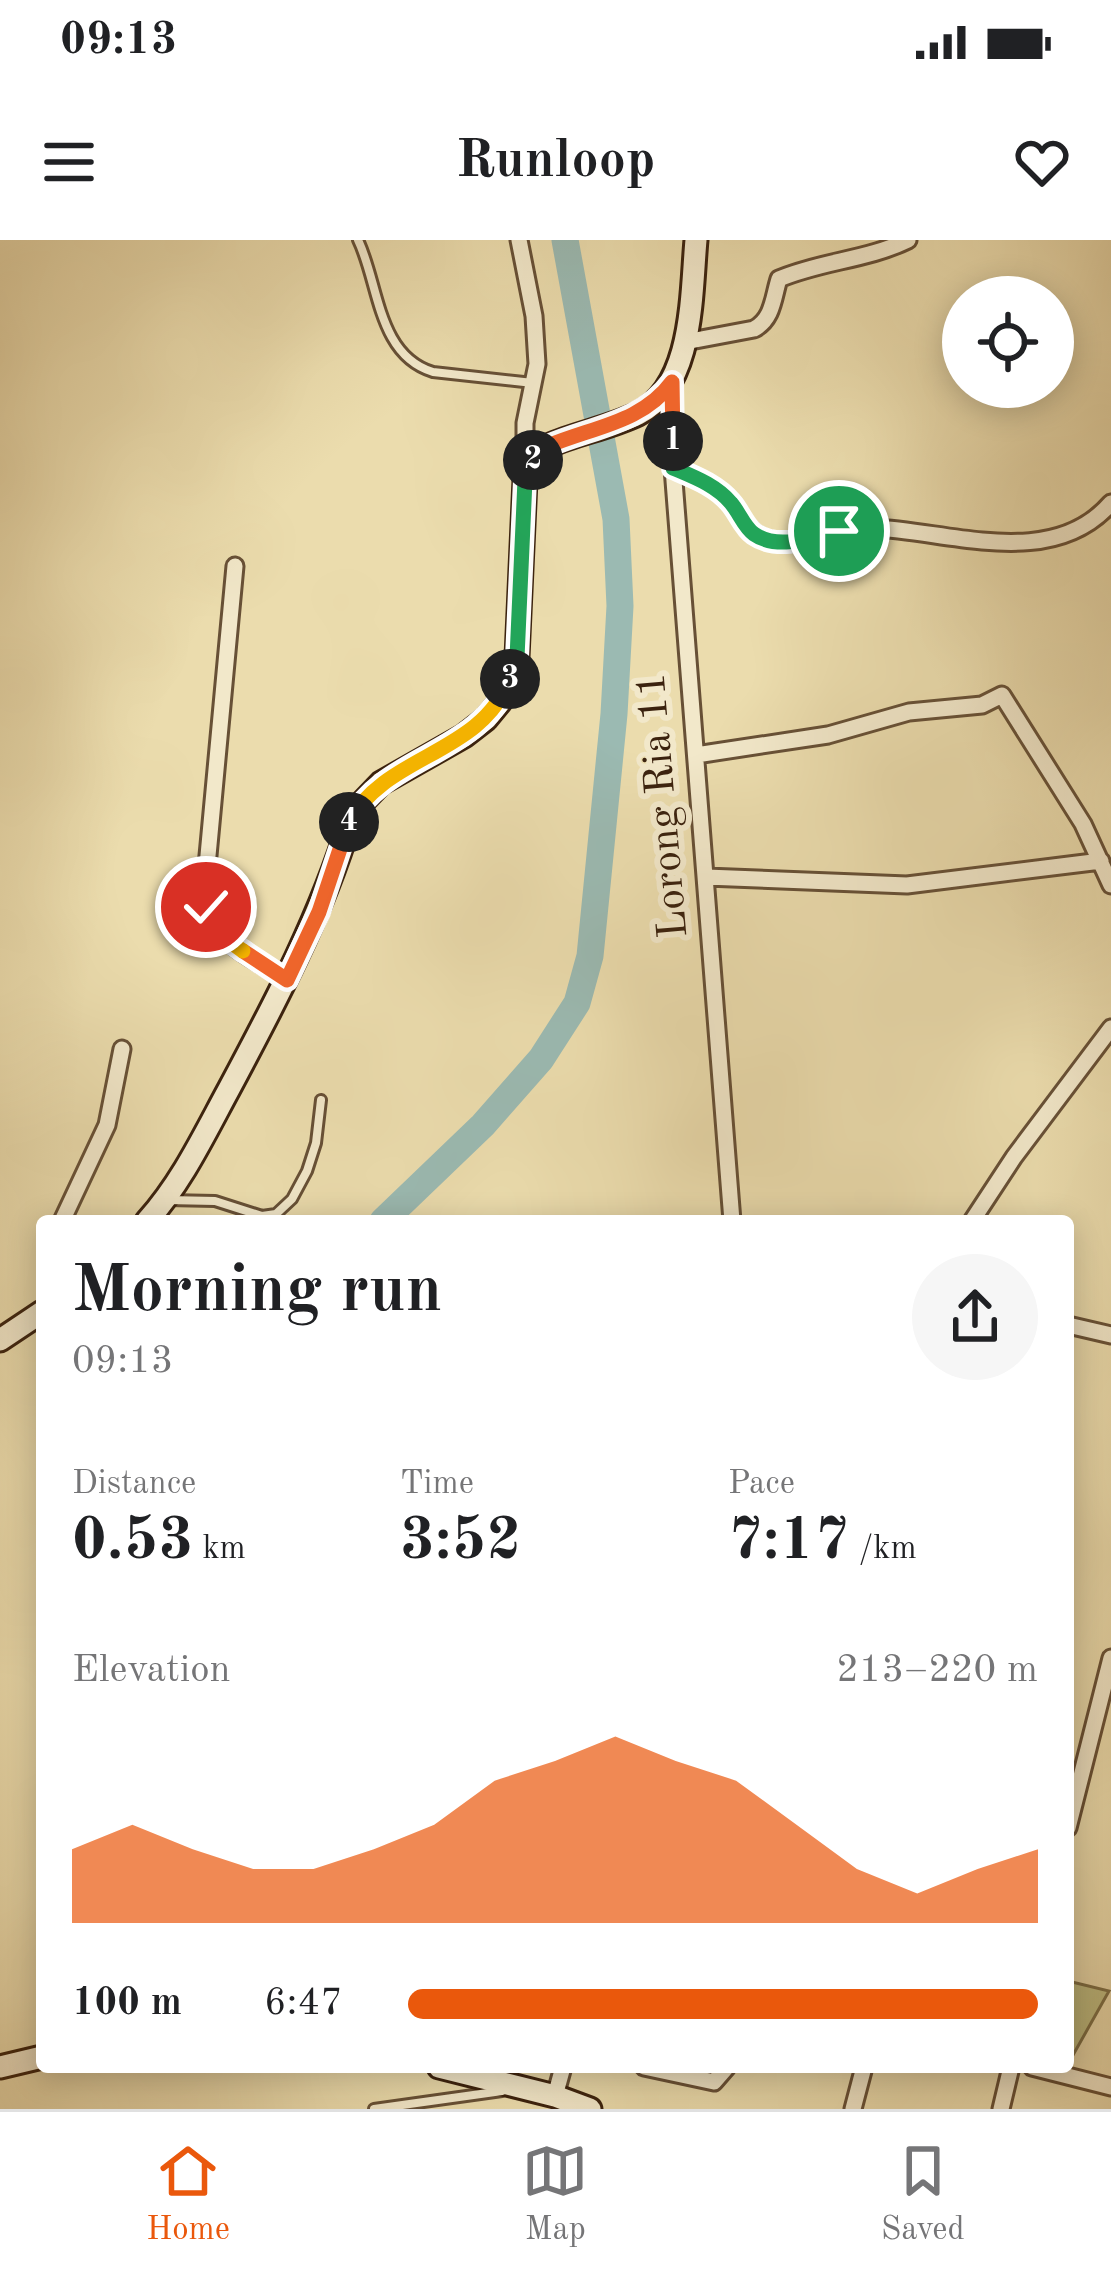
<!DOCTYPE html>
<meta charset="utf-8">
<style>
body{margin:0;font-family:"Old Standard TT",serif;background:#f6f6f6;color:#202124;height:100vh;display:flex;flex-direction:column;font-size:45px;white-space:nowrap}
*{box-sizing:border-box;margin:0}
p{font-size:39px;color:#757577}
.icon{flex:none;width:66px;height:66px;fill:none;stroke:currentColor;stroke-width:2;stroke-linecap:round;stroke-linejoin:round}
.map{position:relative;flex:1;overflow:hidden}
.sheet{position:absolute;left:36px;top:975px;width:1038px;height:858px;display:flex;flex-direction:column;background:#fff;border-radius:12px;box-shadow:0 6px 30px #0003}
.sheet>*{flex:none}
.controls{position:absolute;left:942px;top:36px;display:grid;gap:24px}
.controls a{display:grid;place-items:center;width:132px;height:132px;border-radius:50%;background:#fff;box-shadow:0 6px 30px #0003;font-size:60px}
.pin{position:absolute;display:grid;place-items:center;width:102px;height:102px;color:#fff;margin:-51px;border:6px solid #fff;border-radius:50%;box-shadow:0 3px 12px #0007}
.km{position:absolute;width:60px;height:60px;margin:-30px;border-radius:50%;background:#222;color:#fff;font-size:33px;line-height:60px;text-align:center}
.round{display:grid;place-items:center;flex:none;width:126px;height:126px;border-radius:63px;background:#f6f6f6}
.headline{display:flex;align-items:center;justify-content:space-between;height:204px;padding:0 36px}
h1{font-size:66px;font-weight:800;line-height:90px}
.metrics{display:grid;grid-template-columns:repeat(3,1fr);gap:18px;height:204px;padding:12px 36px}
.metrics div{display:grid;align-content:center}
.metrics b{font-size:60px;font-weight:800}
.metrics small{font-size:33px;font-weight:400}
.metrics p{font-size:33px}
.chart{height:336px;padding:24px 36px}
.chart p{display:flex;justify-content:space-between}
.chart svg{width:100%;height:216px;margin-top:12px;fill:#ea580c;opacity:.7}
ul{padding:0 36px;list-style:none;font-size:39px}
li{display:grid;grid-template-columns:192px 144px 1fr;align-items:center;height:90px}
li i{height:30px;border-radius:15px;background:#ea580c}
.status{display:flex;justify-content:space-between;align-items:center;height:84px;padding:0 60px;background:#fff;direction:ltr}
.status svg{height:33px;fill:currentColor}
header{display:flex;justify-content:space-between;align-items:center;height:156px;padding:0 36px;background:#fff;font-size:54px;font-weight:800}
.menu{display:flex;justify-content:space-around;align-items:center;height:168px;border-top:3px solid #e0e0e0;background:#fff;font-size:33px;color:#757577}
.menu a{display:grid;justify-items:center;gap:6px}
.menu .current{color:#ea580c}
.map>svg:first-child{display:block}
</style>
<div class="status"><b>09:13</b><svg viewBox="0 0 49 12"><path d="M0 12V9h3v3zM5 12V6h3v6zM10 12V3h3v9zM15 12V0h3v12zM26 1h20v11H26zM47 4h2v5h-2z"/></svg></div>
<header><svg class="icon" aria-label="menu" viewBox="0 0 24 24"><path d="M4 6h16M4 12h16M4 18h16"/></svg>Runloop<svg class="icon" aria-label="heart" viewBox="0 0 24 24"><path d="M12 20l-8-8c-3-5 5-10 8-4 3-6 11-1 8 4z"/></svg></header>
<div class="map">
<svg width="1111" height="1869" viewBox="0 0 1111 1869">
<rect width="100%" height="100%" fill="#ebdcad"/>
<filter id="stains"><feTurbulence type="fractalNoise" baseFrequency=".00167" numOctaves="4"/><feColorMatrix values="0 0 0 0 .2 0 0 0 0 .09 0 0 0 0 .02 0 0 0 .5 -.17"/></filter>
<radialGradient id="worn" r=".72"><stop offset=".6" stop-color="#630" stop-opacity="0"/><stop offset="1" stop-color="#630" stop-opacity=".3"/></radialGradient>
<path fill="#bfbe84" stroke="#7d7049" stroke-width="3" d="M 1068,1741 L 1109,1751 L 1068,1824 Z"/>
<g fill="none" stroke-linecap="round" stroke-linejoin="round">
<path stroke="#9bbab2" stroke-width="27" d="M 383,981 L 483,885 L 541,819 L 577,763 L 590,716 L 614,474 L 620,366 L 616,279 L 565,0"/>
<g stroke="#675036" stroke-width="14">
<path id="lane" d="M 358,0 C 379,43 377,115 433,132 L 533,143
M 167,960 L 215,961 L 262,976 L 276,974 L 292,959 L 307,931 L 316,903 L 321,860
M 374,1869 L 502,1851"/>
</g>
<g stroke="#675036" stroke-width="21">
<path id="street" d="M 519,0 L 534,76 L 537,124 L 525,183 L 525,231
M 685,102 L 754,89 C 773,79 773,58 779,39 C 821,21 867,20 908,0
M 672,142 L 673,228 L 732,981
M 673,228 C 693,236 713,245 728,260 C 742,274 746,293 766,299 C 801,310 838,287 874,288 C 950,291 1052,331 1111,263
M 235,326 L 206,637 C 206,647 205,658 206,668 C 213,703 260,722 287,740
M 696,515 L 828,495 L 909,472 L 982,465 L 1002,455 L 1083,584 L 1111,645
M 706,637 L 907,645 L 1101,621
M 62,981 L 107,885 L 122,809
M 972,981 L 1014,917 L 1111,788
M 1068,1085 L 1111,1095
M 1068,1588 L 1111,1418
M 644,1827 L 714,1842 L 727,1827
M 1032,1827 L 1111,1847
M 555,1856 L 563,1827
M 853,1869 L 864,1827
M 1001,1869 L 1011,1827"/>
</g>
<g stroke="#3b220e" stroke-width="27">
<path id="secondary" d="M 147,981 C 182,942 204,895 229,849 C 276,761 321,676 350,581 L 357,568 L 381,543 L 464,496 L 486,479 L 500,462 L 517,417 L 525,240 C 531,226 534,214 548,206 C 577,193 609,188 638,174 C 694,146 691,54 696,0
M 0,1100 L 42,1072
M 0,1827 L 42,1817
M 439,1827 L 555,1856 L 590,1869"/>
</g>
<use href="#lane" stroke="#f2e8ca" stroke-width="8"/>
<use href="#street" stroke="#f2e8ca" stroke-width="15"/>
<use href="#secondary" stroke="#f2e8ca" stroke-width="21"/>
</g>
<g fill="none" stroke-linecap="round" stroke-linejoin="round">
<g stroke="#fff" stroke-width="24">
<path id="split-1" d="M 673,201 L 673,228 C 694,237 716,245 731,263 C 739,272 744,287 754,294 C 778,311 814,297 839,291"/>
</g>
<g stroke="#fff" stroke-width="24">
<path id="split-2" d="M 533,220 L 538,212 L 548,206 C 592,187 642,183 672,142 L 673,201"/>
</g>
<g stroke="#fff" stroke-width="24">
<path id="split-3" d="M 510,439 L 517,418 L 525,240 L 533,220"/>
</g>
<g stroke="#fff" stroke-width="24">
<path id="split-4" d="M 349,582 C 387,513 480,516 510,439"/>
</g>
<g stroke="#fff" stroke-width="24">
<path id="split-5" d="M 243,711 L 287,740 L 319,672 L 349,582"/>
</g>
<g stroke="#fff" stroke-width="24">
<path id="split-6" d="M 206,667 C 213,690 224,698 243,711"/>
</g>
<use href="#split-1" stroke="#22a559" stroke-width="15"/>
<use href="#split-2" stroke="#f0652b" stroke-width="15"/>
<use href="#split-3" stroke="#22a559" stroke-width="15"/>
<use href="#split-4" stroke="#f5b400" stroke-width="15"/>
<use href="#split-5" stroke="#f0652b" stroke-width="15"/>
<use href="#split-6" stroke="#f5b400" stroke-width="15"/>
</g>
<g text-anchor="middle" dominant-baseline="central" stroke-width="12" stroke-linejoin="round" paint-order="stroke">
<g font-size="42" fill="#3b220e" stroke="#f2e8ca">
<text transform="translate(664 565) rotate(-95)">Lorong Ria 11</text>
</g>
</g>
<rect width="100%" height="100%" filter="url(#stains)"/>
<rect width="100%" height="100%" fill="url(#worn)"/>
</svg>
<div class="controls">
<a><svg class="icon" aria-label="locate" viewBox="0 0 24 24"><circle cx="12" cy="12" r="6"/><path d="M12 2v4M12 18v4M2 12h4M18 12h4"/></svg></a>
</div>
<div class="pin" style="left:839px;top:291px;background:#1e9e55"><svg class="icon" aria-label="arrive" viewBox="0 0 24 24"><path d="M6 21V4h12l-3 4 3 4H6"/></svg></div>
<div class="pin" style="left:206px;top:667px;background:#d93025"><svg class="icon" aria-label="check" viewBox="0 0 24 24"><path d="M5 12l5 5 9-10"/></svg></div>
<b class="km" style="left:673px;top:201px">1</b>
<b class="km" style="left:533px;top:220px">2</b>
<b class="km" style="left:510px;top:439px">3</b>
<b class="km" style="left:349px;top:582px">4</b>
<section class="sheet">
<div class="headline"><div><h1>Morning run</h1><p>09:13</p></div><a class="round"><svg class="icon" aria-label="share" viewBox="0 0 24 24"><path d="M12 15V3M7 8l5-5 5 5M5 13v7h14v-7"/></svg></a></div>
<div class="metrics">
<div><p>Distance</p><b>0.53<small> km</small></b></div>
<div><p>Time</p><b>3:52</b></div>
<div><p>Pace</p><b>7:17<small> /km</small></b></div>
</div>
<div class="chart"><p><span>Elevation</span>213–220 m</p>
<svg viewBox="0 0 160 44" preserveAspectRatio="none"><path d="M0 44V29L10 24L20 29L30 33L40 33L50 29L60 24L70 15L80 11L90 6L100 11L110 15L120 24L130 33L140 38L150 33L160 29V44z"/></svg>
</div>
<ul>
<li><b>100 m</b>6:47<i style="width:100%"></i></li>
</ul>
</section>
</div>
<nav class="menu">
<a class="current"><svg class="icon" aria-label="home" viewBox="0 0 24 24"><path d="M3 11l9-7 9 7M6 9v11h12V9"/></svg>Home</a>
<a><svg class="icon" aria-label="map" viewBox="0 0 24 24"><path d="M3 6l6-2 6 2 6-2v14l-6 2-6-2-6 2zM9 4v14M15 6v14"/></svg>Map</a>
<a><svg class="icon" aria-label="saved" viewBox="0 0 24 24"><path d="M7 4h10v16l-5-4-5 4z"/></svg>Saved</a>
</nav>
